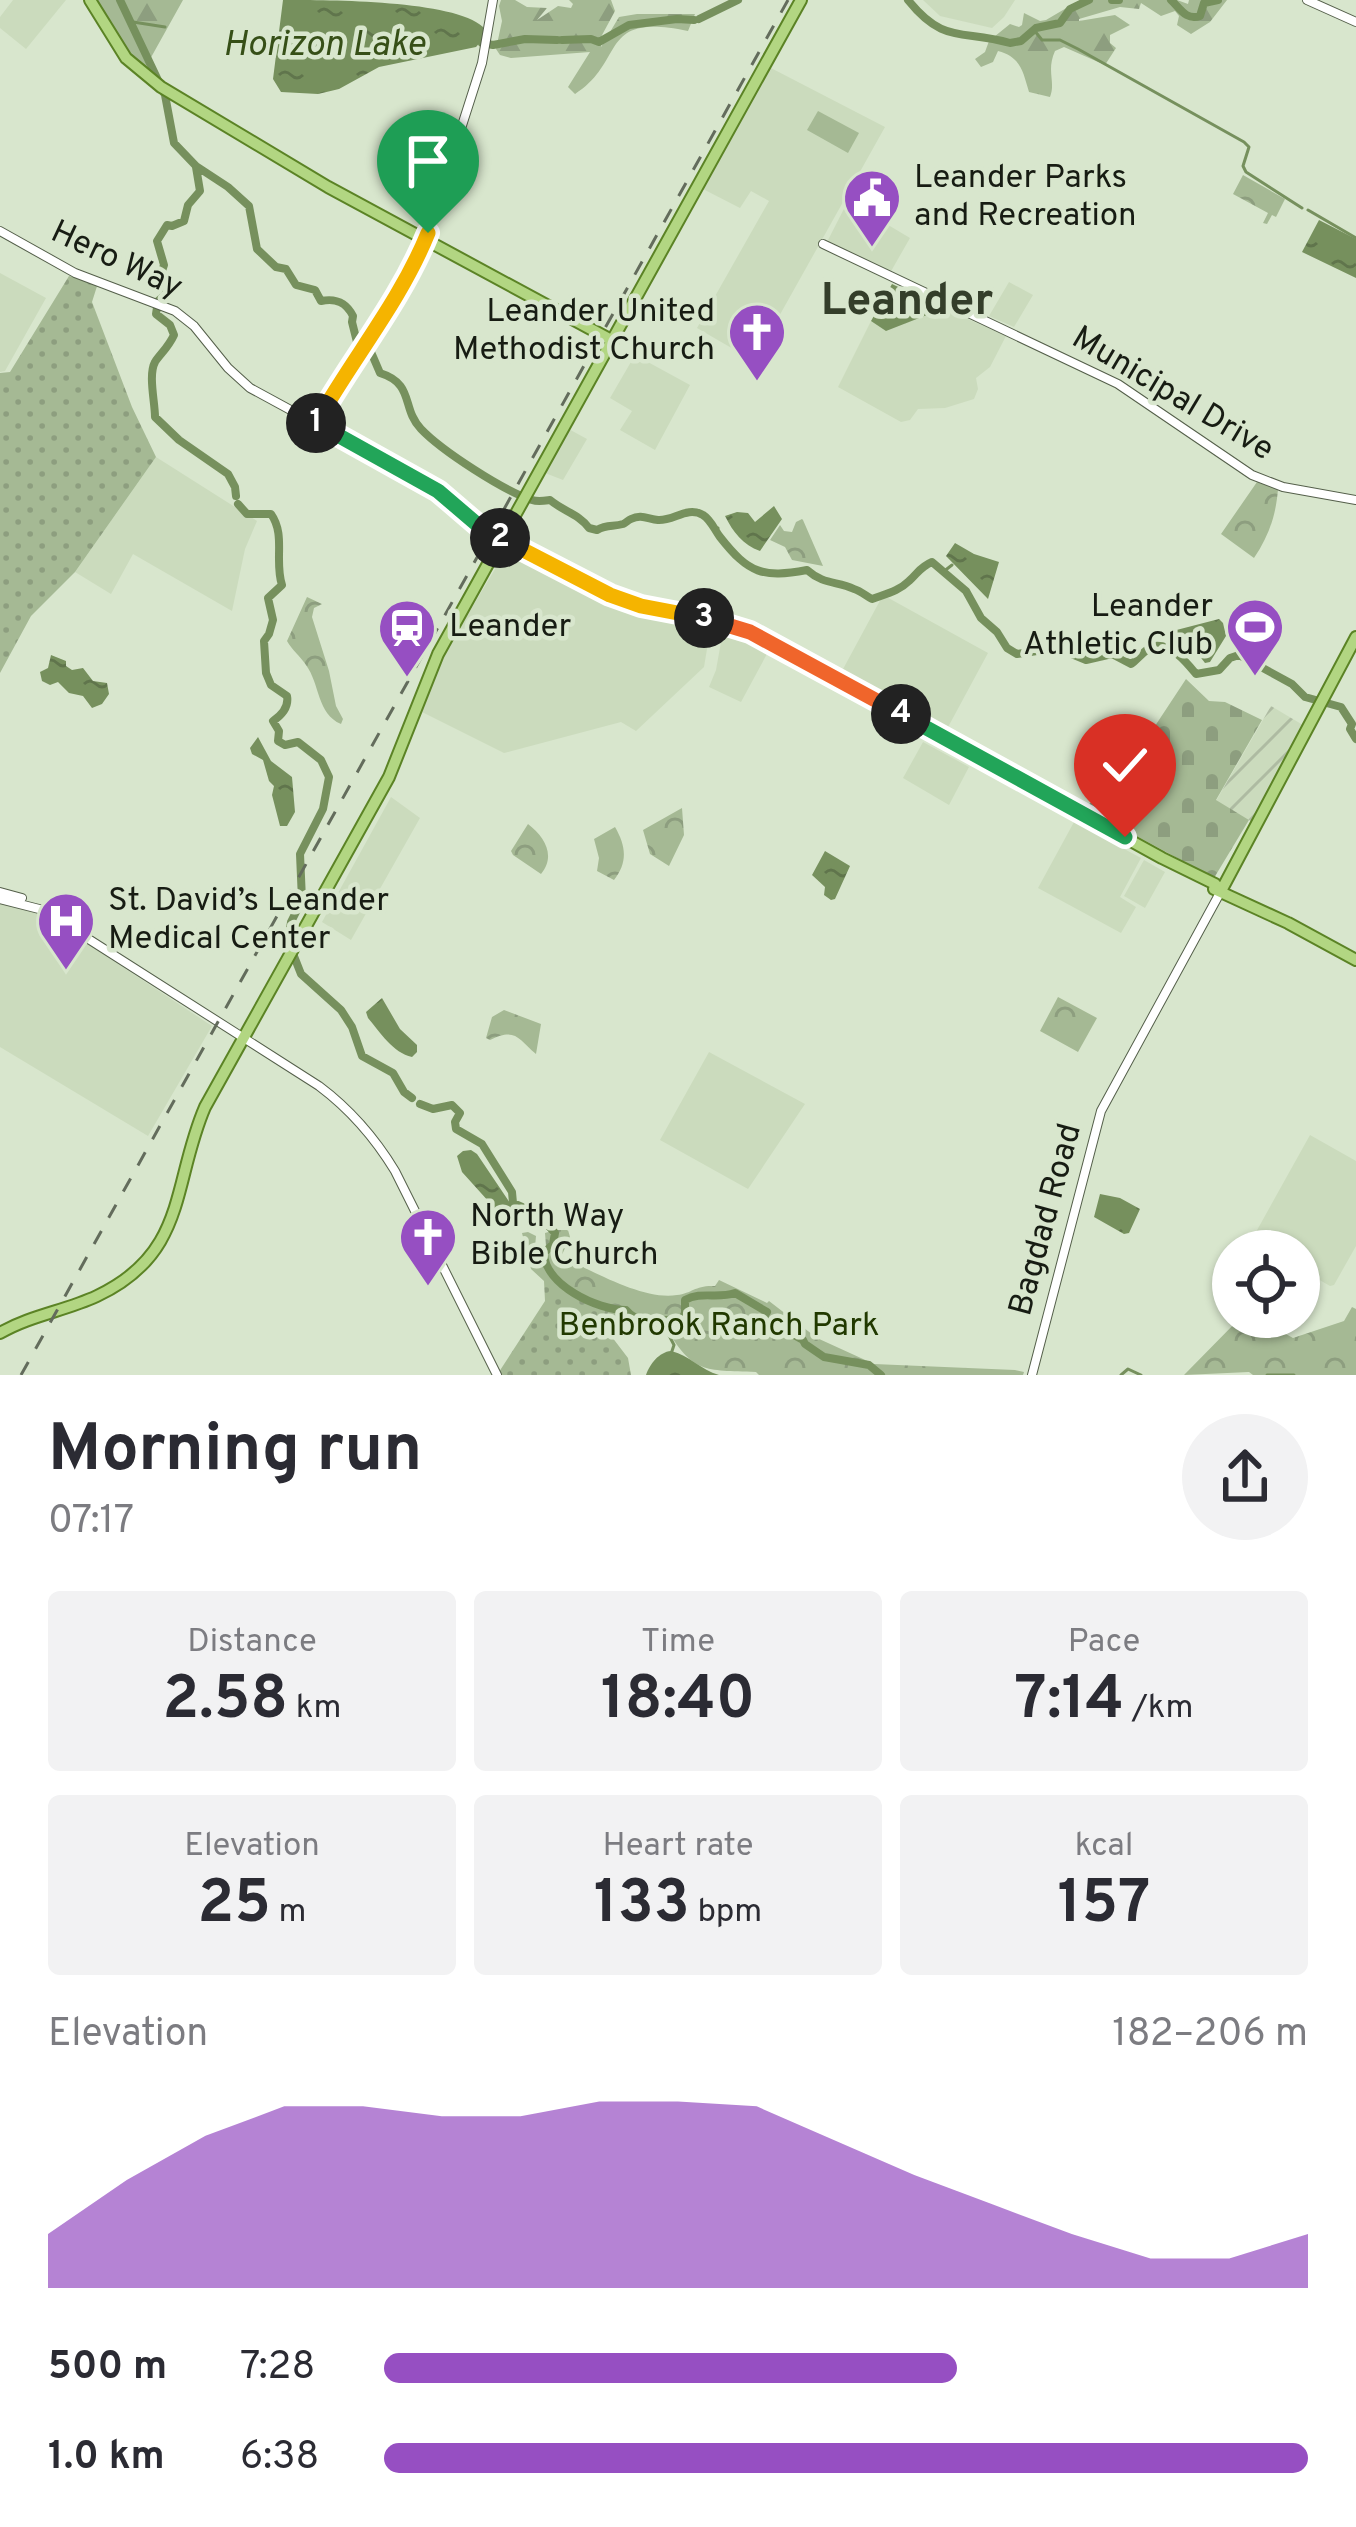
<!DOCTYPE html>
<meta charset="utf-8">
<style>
body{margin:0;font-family:Overpass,sans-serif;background:#f2f2f3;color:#2b2b33;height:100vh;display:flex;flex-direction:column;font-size:45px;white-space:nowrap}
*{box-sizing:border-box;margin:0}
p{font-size:39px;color:#7c7c81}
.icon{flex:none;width:66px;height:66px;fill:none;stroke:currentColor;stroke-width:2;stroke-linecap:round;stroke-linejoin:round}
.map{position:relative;height:1375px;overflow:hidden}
.sheet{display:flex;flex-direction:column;background:#fff;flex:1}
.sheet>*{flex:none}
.fabs{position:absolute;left:1212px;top:1230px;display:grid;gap:24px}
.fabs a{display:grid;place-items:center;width:108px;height:108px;border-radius:50%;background:#fff;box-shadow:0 3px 9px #0004;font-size:60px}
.pin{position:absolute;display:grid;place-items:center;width:102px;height:102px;color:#fff;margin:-123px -51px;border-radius:50% 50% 50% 0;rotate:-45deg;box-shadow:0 0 12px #0007}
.pin .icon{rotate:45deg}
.km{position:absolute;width:60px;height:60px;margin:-30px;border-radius:50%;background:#222;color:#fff;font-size:33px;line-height:60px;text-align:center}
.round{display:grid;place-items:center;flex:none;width:126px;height:126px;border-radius:63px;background:#f2f2f3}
.summary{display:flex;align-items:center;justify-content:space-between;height:204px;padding:0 48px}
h1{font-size:66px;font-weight:700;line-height:90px}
.stats{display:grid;grid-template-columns:repeat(3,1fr);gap:18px;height:204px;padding:12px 48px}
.stats div{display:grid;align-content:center;border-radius:12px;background:#f2f2f3;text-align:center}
.stats b{font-size:60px;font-weight:700}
.stats small{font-size:33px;font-weight:400}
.stats p{font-size:33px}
.chart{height:336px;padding:24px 48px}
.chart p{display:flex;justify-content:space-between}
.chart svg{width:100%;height:216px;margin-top:12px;fill:#964fc2;opacity:.7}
ul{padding:0 48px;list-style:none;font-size:39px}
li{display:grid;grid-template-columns:192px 144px 1fr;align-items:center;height:90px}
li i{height:30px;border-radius:15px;background:#964fc2}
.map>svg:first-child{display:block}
</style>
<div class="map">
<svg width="1356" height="1375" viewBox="0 0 1356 1375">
<defs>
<pattern id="industrial-furrows" width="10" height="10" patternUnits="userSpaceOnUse" patternTransform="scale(3)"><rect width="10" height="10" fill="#cbdbbd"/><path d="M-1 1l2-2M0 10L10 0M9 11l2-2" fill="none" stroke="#aebba2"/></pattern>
<pattern id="grass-dots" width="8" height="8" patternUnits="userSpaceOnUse" patternTransform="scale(3)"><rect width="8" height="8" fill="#a5b994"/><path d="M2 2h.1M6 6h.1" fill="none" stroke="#8d9e7f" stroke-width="1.8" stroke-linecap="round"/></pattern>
<pattern id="forest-firs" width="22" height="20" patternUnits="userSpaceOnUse" patternTransform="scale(3)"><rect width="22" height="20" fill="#a5b994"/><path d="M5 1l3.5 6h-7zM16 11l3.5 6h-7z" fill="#8d9e7f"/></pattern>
<pattern id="cemetery-stones" width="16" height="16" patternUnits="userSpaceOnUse" patternTransform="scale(3)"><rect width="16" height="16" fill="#a5b994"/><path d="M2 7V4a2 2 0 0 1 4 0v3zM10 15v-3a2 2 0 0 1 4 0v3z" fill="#8d9e7f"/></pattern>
<pattern id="park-crowns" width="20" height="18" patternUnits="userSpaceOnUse" patternTransform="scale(3)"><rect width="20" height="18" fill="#a5b994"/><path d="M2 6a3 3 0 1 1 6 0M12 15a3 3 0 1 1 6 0" fill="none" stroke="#8d9e7f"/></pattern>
<pattern id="water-ripples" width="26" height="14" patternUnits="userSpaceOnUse" patternTransform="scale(3)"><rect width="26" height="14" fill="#76905d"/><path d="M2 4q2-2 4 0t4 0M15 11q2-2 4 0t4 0" fill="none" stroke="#60754c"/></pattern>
</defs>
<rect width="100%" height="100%" fill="#d8e6cd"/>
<path fill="#cbdbbd" d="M 13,0 L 66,0 L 26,49 L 0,28 L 0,17 Z
M 923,0 L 1015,0 L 1004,17 L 992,28 L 940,16 Z
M 769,67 L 885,127 L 754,361 L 697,328 L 769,201 L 751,191 L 740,208 L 701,188 Z
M 848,201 L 910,238 L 890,273 L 827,242 Z
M 0,273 L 46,298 L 5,371 L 0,372 Z
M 1009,282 L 1033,295 L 1014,327 L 989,316 Z
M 936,305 L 1006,336 L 990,367 L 976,378 L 978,389 L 974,399 L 945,408 L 918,409 L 910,420 L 901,422 L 838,387 L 871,321 L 889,328 L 932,313 Z
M 635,355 L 690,385 L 655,450 L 620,430 L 632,411 L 610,398 Z
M 565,427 L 587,439 L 563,480 L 540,471 Z
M 156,457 L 257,521 L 245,549 L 232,611 L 133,554 L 111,594 L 75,572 Z
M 507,549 L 605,599 L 632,608 L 711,625 L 704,667 L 636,731 L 621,722 L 504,753 L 422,712 L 446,651 Z
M 883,595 L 988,653 L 947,729 L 842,671 Z
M 723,631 L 768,652 L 741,702 L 709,687 L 716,670 Z
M 923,742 L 969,767 L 949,805 L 903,778 Z
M 391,797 L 420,818 L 351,940 L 322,922 Z
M 1074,822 L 1141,858 L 1120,897 L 1136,907 L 1121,933 L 1038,888 Z
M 1144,860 L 1165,872 L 1145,908 L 1124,896 Z
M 0,901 L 27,907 L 50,919 L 212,1026 L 148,1136 L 0,1047 Z
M 709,1052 L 805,1104 L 748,1189 L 660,1140 Z
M 1310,1135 L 1356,1161 L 1356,1246 L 1334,1285 L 1330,1286 L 1299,1268 L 1299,1251 L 1268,1251 L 1251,1241 Z"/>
<path fill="url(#industrial-furrows)" d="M 1271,706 L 1308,728 L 1256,824 L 1216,801 Z"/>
<path fill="url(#grass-dots)" d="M 69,276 L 98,283 L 92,302 L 132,407 L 156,457 L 75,572 L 31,616 L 0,673 L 0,373 L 10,372 Z
M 555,1230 L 568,1230 L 570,1237 L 561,1257 L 685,1329 L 656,1331 L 603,1318 L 599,1320 L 628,1358 L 631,1375 L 497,1375 L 545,1301 L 544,1281 L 531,1269 L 522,1233 L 528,1232 L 536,1236 L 535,1247 L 538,1251 L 546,1246 L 545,1233 Z"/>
<path fill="url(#forest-firs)" d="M 96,0 L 183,0 L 144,70 L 135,64 Z
M 501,0 L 515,0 L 527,7 L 547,8 L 537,20 L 558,6 L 571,8 L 573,4 L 569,0 L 611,0 L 615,11 L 601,37 L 601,47 L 619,17 L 637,14 L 695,14 L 688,31 C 597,12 627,61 575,94 L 568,87 L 590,52 L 511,58 L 500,55 L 496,49 L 502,21 L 499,6 Z
M 1080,0 L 1177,0 L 1188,4 L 1189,0 L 1227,0 L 1210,22 L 1191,34 L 1177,25 L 1179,16 L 1175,11 L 1161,16 L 1141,3 L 1139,9 L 1120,7 L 1079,19 L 1079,21 L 1115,15 L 1130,25 L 1110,35 L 1110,43 L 1116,48 L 1105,65 L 1064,47 L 1055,51 C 1046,71 1056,82 1050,97 L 1029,92 C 1023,72 1021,57 998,51 L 993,62 L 981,67 L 975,59 L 985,52 L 989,41 L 1010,24 L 1019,27 L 1022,25 L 1024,13 L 1040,21 L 1046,20 Z"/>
<path fill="url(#cemetery-stones)" d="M 1186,679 L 1209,701 L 1225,702 L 1262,720 L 1216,800 L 1249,820 L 1214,878 L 1085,808 L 1128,767 Z"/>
<path fill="url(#park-crowns)" d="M 1243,175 L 1285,199 L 1276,217 L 1272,215 L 1267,224 L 1263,223 L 1268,213 L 1233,194 Z
M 1257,482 L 1278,489 C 1276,515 1269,536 1254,558 L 1221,534 Z
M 802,519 L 803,520 L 823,566 L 792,560 L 785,547 L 770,540 L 780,525 L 784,531 L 792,532 L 796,522 Z
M 307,597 L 322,604 L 314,608 L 312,617 L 329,671 L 336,706 L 343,719 L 341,724 C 317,714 320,684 306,665 C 300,656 292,650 287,641 Z
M 682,808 L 684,835 L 669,866 L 650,854 L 643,830 Z
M 528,824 C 545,837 556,856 541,874 L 513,855 L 511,851 Z
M 615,827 C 626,846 628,862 614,880 L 597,871 L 599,858 L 594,839 Z
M 1058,997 L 1097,1018 L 1078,1052 L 1040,1031 Z
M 504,1010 L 541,1024 L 536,1054 C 518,1039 516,1027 490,1040 L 486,1038 L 492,1017 Z
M 555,1253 C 587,1268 642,1301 677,1295 C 693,1293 695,1285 715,1286 L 719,1280 L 767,1303 L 769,1301 L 817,1338 L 874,1364 L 1015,1370 L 1024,1372 L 1023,1375 L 759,1375 L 756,1372 C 704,1370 693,1374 665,1326 L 609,1318 L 551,1282 Z
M 1352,1307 L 1356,1309 L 1356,1375 L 1253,1375 L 1249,1372 L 1184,1375 L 1241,1317 L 1256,1317 L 1293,1338 L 1344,1321 Z"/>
<path fill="#a5b994" d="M 818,111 L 859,133 L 848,153 L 807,130 Z"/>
<path fill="url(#water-ripples)" d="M 283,0 C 330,0 454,0 483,27 L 483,39 L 476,47 L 379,67 L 339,89 L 318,94 L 281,92 L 273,79 Z
M 1319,220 L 1356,239 L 1356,278 L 1302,252 Z
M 892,284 L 936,305 L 932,313 L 886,331 L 871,321 Z
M 774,506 L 782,519 L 760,551 C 743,545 733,532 725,516 L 737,512 L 748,513 L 755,522 Z
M 955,543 L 974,554 L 999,562 L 988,599 L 946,556 Z
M 1219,619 L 1223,623 L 1226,636 L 1210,662 L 1205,663 C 1193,647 1184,636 1162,638 L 1161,634 Z
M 51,655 L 66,661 L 66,666 L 72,670 L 83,668 L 93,681 L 107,683 L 109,694 L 102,704 L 92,708 L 83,696 L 69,693 L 58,682 L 50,685 L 42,681 L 40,672 L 48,668 Z
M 258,737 L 271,761 L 292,777 L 295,812 L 287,826 L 280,826 L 272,795 L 274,786 L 269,781 L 263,760 L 252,754 L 250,748 Z
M 825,851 L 850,866 L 835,899 L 831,900 L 824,895 L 825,887 L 812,875 Z
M 382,998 L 400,1029 L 417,1045 L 417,1052 L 412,1057 C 393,1053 380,1032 368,1018 L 366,1012 Z
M 471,1150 L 477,1154 L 512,1206 L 511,1213 L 499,1213 L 462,1172 L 457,1156 L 463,1151 Z
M 1100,1194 L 1120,1198 L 1140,1209 L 1129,1233 L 1124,1234 L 1094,1217 Z
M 671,1351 C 689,1355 701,1370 719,1375 L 646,1375 C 650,1364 659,1352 671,1351 Z"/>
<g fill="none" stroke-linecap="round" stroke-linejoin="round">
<path stroke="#76905d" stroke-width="3" d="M 133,22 L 165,27
M 1034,30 L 1042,40 L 1060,40 L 1078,49 L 1244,142 L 1249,147 L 1243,166 L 1246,172 L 1302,208
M 1308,210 L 1356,238
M 715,529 L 718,528
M 943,572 L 952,565
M 1177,654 L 1196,651
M 661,1320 L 674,1345 L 671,1354
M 1121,1375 L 1128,1369 L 1141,1375
M 1267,1375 L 1294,1375"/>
<path stroke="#76905d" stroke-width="8" d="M 120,0 L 165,95 L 174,143 L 196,166 L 228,187 L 249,206 L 257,249 L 276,267 L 286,269 L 296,285 L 315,290 L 321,301 C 336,298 346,302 353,316 L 352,322 L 358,346 L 371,352 L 380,373 C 415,384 401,408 421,429 C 442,451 504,491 532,500 C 538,502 543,501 550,500 C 563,511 579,514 589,528 L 597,530 C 607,524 613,527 623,524 C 626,523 628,520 631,519 C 641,514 648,519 658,520 C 674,521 687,506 703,515 C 711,520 714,529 720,537 C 749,574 763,578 807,570 C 824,585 837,581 854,589 C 861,591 866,596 872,599 C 885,594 899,591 909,581 C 918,573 920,567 932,562 L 966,591 L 981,618 L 997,632 L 1007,648 L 1017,654 L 1057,648 L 1086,660 L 1112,654 L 1131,664 C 1138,659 1147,647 1155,646 C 1172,644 1187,663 1196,674 L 1219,670 L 1230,658 L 1239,655 L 1292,684 L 1305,697 L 1341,707 L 1352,724 L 1350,729 L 1356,739
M 908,0 C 944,45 962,29 1010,43 L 1021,41 L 1036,28 L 1060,23 L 1070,9 L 1089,0
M 1112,0 L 1119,0
M 1171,0 C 1180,8 1186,21 1200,16 L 1204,3 L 1218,0
M 699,19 L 738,0
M 562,40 L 591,39 L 599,42 L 629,25 L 677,19 L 694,20
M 482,43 L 493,45 L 525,39 L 557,40
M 196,167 L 200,191 L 188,205 L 184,221 L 172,226 L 167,225 L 157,241 L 164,265 L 158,283 L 166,294 L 158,301 L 156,314 L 170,325 L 174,335 C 168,348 160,354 155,362 C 148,375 155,402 155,417 L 179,440 L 228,474 L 235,487 L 236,496
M 238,504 L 247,514 L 271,514 C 286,535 274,561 282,585 L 268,598 L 273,620 L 269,634 L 264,641 L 266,673 L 271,685 L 287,696 C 289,707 282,715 273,721 L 279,731 L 278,741 L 285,745 L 298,742 L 321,760 L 329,777 L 323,809 L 300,854 L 302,900 L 291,922 L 288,941 L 301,974 L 341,1010 L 352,1027 L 362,1056 L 393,1073 L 404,1092 L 412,1098
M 420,1104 L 433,1109 L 452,1105 L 460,1113 L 455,1122 L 456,1129 L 482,1144 L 512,1192 L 513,1203 L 538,1214 L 555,1233 L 553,1244 L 544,1253 C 545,1285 597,1310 626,1310 C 640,1327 662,1319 682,1319 L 685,1313 L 685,1300 C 701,1291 717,1299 735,1293 L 767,1312 L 764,1316 L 767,1320 L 803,1340 L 805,1344 L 824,1357 L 869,1365 L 881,1375"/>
<g stroke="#545f4a" stroke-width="10">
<path id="minor" d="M 1307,0 L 1356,22
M 0,231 L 75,273 L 175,311 L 194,326 L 228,368 L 250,388 L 423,482 C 451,499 473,524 502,539
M 823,244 L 1118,384 L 1252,475 L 1283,487 L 1356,500
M 315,424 L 344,374 L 379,326 L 425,241 L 482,63 L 493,0
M 0,892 L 22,898
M 0,899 L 43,910 L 319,1086 C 351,1110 375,1138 395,1171 L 497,1375
M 1032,1375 L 1101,1111 L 1221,891"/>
</g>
<g stroke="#5b8325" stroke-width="14">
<path id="major" d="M 90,0 L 126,58 L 161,87 L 328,187 L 613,341
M 502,539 C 543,562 585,588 630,602 C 676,617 721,618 766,640 L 1162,858 L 1215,884 L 1221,891
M 1214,889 L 1288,923 L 1356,960
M 1221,891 L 1356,637
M 0,1333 C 31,1315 65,1311 97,1296 C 188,1253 172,1183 205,1107 L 389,777 L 438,654 L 801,0"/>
</g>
<use href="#minor" stroke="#fff" stroke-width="8"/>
<use href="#major" stroke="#b2d682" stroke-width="10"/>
<path stroke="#636c5c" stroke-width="3" stroke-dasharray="15 15" stroke-linecap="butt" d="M 21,1375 L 788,0"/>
</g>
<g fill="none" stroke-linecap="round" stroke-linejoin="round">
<g stroke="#fff" stroke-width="24">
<path id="split-1" d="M 316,423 C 352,359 400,302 428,233"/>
</g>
<g stroke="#fff" stroke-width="24">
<path id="split-2" d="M 316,423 L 438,491 L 479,526 L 500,538"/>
</g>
<g stroke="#fff" stroke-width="24">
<path id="split-3" d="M 500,538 L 610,595 L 641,606 L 704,618"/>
</g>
<g stroke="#fff" stroke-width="24">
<path id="split-4" d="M 704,618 L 750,632 L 901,714"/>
</g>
<g stroke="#fff" stroke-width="24">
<path id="split-5" d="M 901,714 L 1125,837"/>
</g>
<use href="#split-1" stroke="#f5b400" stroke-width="15"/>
<use href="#split-2" stroke="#22a559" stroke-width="15"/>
<use href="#split-3" stroke="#f5b400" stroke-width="15"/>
<use href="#split-4" stroke="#f0652b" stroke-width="15"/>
<use href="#split-5" stroke="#22a559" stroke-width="15"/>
</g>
<defs>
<g id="civic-pin" transform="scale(3)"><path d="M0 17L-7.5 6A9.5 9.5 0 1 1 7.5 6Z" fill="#964fc2" stroke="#d8e6cd"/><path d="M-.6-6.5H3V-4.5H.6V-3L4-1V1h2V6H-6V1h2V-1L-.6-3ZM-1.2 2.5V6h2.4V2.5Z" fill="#fff"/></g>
<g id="church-pin" transform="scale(3)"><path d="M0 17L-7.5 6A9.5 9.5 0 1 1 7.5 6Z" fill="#964fc2" stroke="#d8e6cd"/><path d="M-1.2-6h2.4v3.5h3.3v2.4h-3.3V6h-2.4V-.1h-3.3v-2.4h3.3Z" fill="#fff"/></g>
<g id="stadium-pin" transform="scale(3)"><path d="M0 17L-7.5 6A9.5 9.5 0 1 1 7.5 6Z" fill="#964fc2" stroke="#d8e6cd"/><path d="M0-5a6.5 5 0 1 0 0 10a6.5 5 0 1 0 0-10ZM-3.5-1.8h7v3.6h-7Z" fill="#fff"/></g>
<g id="station-pin" transform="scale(3)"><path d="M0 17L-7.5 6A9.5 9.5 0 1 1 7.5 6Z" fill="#964fc2" stroke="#d8e6cd"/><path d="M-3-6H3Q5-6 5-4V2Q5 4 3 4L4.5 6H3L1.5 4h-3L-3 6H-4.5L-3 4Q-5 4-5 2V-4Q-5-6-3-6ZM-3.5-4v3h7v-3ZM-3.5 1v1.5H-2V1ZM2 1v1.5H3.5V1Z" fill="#fff"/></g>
<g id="hospital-pin" transform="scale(3)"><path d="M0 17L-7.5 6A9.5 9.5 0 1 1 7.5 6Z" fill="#964fc2" stroke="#d8e6cd"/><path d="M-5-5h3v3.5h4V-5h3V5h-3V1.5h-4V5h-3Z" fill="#fff"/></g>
</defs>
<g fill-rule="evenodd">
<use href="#civic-pin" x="872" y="198"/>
<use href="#church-pin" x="757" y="332"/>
<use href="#stadium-pin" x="1255" y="627"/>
<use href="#station-pin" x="407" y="628"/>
<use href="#hospital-pin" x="66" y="921"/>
<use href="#church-pin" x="428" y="1237"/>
</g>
<g text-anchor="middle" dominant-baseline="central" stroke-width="9" stroke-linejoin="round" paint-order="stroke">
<g font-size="33" fill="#171c13" stroke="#d8e6cd" text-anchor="start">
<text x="914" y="179">Leander Parks<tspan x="914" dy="38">and Recreation</tspan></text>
<text x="715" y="313" text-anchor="end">Leander United<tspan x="715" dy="38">Methodist Church</tspan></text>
<text x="1213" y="608" text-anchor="end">Leander<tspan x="1213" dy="38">Athletic Club</tspan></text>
<text x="449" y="628">Leander</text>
<text x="108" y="902">St. David’s Leander<tspan x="108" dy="38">Medical Center</tspan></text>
<text x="470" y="1218">North Way<tspan x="470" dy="38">Bible Church</tspan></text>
</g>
<g font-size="33" fill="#171c13" stroke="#d8e6cd">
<text transform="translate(116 261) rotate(25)">Hero Way</text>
<text transform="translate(1172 395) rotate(31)">Municipal Drive</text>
<text transform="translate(1047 1220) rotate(-75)">Bagdad Road</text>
</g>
<g font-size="33" fill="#213900" stroke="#d8e6cd">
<text x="719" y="1327">Benbrook Ranch Park</text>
</g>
<g font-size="36" font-style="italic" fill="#364f17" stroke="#d8e6cd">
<text x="324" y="46">Horizon Lake</text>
</g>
<g font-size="45" font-weight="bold" fill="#343e2a" stroke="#d8e6cd">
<text x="907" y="302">Leander</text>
</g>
</g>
</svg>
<div class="fabs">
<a><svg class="icon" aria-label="locate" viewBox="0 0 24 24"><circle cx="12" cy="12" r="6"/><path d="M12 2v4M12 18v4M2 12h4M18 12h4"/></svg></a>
</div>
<div class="pin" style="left:428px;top:233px;background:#1e9e55"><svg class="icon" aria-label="arrive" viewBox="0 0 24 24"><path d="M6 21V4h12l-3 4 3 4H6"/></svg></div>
<div class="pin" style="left:1125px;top:837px;background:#d93025"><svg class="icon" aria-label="check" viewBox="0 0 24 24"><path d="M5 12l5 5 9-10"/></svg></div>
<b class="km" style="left:316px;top:423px">1</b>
<b class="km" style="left:500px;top:538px">2</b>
<b class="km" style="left:704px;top:618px">3</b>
<b class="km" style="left:901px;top:714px">4</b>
</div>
<section class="sheet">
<div class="summary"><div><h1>Morning run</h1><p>07:17</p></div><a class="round"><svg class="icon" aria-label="share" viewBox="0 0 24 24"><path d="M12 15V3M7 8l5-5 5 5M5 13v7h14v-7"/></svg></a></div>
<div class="stats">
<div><p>Distance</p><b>2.58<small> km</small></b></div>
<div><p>Time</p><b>18:40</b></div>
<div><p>Pace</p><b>7:14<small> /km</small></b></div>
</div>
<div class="stats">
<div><p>Elevation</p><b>25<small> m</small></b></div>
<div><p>Heart rate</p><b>133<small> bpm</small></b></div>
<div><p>kcal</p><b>157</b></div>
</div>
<div class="chart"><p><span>Elevation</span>182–206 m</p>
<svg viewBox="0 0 160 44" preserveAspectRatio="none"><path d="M0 44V33L10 22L20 13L30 7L40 7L50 9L60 9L70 6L80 6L90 7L100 14L110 21L120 27L130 33L140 38L150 38L160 33V44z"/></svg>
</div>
<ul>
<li><b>500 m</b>7:28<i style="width:62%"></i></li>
<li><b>1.0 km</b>6:38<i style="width:100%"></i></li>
</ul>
</section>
